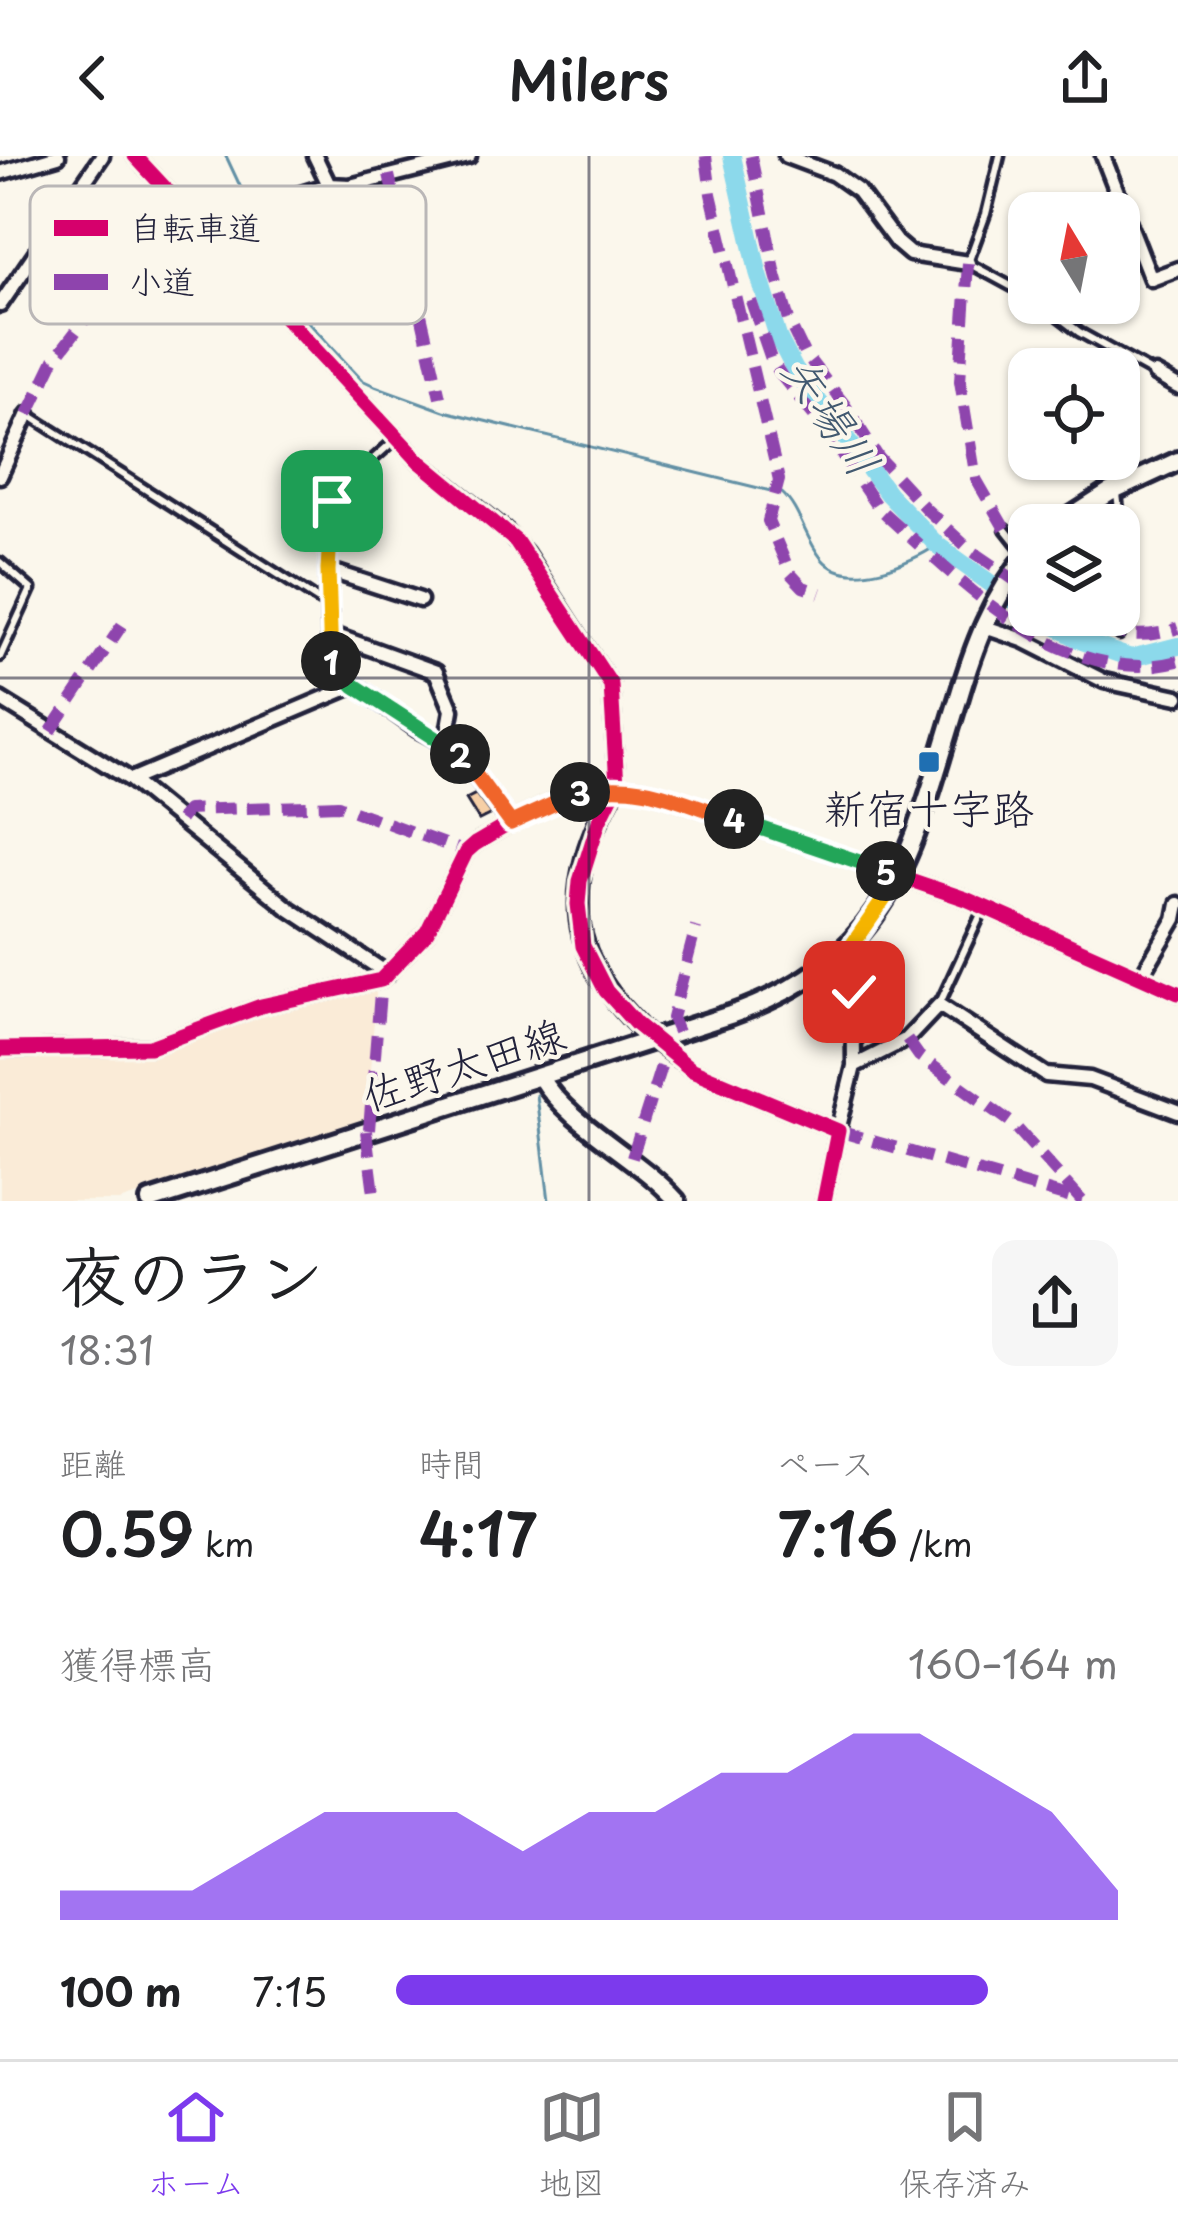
<!DOCTYPE html>
<html lang="ja">
<meta charset="utf-8">
<style>
body{margin:0;font-family:"Playpen Sans","Klee One",sans-serif;background:#f6f6f6;color:#202124;height:100vh;display:flex;flex-direction:column;font-size:45px;white-space:nowrap}
*{box-sizing:border-box;margin:0}
p{font-size:39px;color:#757577}
.icon{flex:none;width:66px;height:66px;fill:none;stroke:currentColor;stroke-width:2;stroke-linecap:round;stroke-linejoin:round}
.map{position:relative;height:1045px;overflow:hidden}
.details{display:flex;flex-direction:column;background:#fff;flex:1}
.details>*{flex:none}
.needle{width:78px;rotate:350deg}
.tools{position:absolute;left:1008px;top:36px;display:grid;gap:24px}
.tools a{display:grid;place-items:center;width:132px;height:132px;border-radius:24px;background:#fff;box-shadow:0 3px 9px #0004;font-size:60px}
.pin{position:absolute;display:grid;place-items:center;width:102px;height:102px;color:#fff;margin:-51px;border-radius:24px;box-shadow:0 6px 18px #0006}
.km{position:absolute;width:60px;height:60px;margin:-30px;border-radius:50%;background:#222;color:#fff;font-size:33px;line-height:60px;text-align:center}
.round{display:grid;place-items:center;flex:none;width:126px;height:126px;border-radius:24px;background:#f6f6f6}
.overview{display:flex;align-items:center;justify-content:space-between;height:204px;padding:0 60px}
h1{font-size:66px;font-weight:600;line-height:90px}
.stats{display:grid;grid-template-columns:repeat(3,1fr);gap:18px;height:204px;padding:12px 60px}
.stats div{display:grid;align-content:center}
.stats b{font-size:60px;font-weight:600}
.stats small{font-size:33px;font-weight:400}
.stats p{font-size:33px}
.chart{height:336px;padding:24px 60px}
.chart p{display:flex;justify-content:space-between}
.chart svg{width:100%;height:216px;margin-top:12px;fill:#7c3aed;opacity:.7}
ul{padding:0 60px;list-style:none;font-size:39px}
li{display:grid;grid-template-columns:192px 144px 1fr;align-items:center;height:90px}
li i{height:30px;border-radius:15px;background:#7c3aed}
header{display:flex;justify-content:space-between;align-items:center;height:156px;padding:0 60px;background:#fff;font-size:54px;font-weight:600}
.tab-bar{display:flex;justify-content:space-around;align-items:center;height:168px;border-top:3px solid #e0e0e0;background:#fff;font-size:33px;color:#757577}
.tab-bar a{display:grid;justify-items:center;gap:6px}
.tab-bar .selected{color:#7c3aed}
.map>svg:first-child{display:block}
</style>
<header><svg class="icon" aria-label="back" viewBox="0 0 24 24"><path d="M15 5l-7 7 7 7"/></svg>Milers<svg class="icon" aria-label="share" viewBox="0 0 24 24"><path d="M12 15V3M7 8l5-5 5 5M5 13v7h14v-7"/></svg></header>
<div class="map">
<svg width="1178" height="1045" viewBox="0 0 1178 1045">
<rect width="100%" height="100%" fill="#fbf7ec"/>
<filter id="ink" filterUnits="userSpaceOnUse"><feTurbulence type="fractalNoise" baseFrequency=".00833" numOctaves="2"/><feDisplacementMap in="SourceGraphic" scale="24" xChannelSelector="R" yChannelSelector="G"/><feConvolveMatrix kernelMatrix="1 2 1 2 8 2 1 2 1" color-interpolation-filters="sRGB"/></filter>
<g filter="url(#ink)">
<path fill="#faebd7" d="M 377,827 L 366,965 L 119,1045 L 0,1045 L 0,898 L 46,901 L 153,896 L 263,855 Z"/>
<g fill="none" stroke-linecap="round" stroke-linejoin="round">
<path stroke="#6290a5" stroke-width="3" d="M 226,0 L 248,47
M 253,60 L 257,74 L 253,106 L 362,224 L 375,230 L 444,255 L 775,336
M 782,337 C 800,353 805,383 822,403 C 848,434 911,407 937,389
M 536,939 L 549,1045"/>
<path stroke="#8cd9eb" stroke-width="18" d="M 732,0 L 758,116 L 778,181 L 795,214 L 888,338 L 937,389 L 1029,455
M 1036,459 L 1082,485 L 1131,502 L 1178,490"/>
</g>
<path fill="#f6cfa6" stroke="#22223b" stroke-width="3" d="M 476,638 L 491,658 L 479,664 L 466,643 Z"/>
<g fill="none" stroke-linecap="round" stroke-linejoin="round">
<g stroke="#22223b" stroke-width="15">
<path id="service" d="M 1000,0 L 986,58 L 968,107 L 1029,140
M 1041,147 L 1079,176 L 1155,218
M 31,260 L 320,445 L 328,446
M 1117,338 L 1121,370 L 1119,479
M 332,345 L 335,337 L 397,282
M 1005,373 L 1024,397
M 0,406 L 31,433 L 0,501
M 939,849 L 983,754"/>
</g>
<g stroke="#22223b" stroke-width="21">
<path id="minor" d="M 135,0 L 419,305 L 505,374 L 525,396 L 611,529 L 617,629
M 315,0 L 329,29
M 786,0 L 834,18 L 858,35 L 896,86 L 910,98 L 968,107
M 1103,0 L 1151,123 L 1178,113
M 0,17 L 58,0
M 200,70 L 329,29 L 350,30 L 469,0
M 0,149 L 102,0
M 1155,218 L 1178,231
M 0,320 L 28,258
M 332,345 L 328,414 L 330,504 L 355,529 L 417,573 L 455,593 L 511,667
M 328,414 L 420,444
M 982,470 L 1023,484 L 1104,525 L 1178,541
M 330,482 L 342,482 L 436,516 L 452,554 L 446,588
M 0,543 L 131,624 L 288,752 L 388,818
M 131,624 L 355,529
M 1142,819 L 1175,763 L 1178,748
M 653,884 L 692,914 L 838,975 L 824,1045
M 0,893 L 150,891 L 261,850 L 381,824 L 427,776 L 466,696 L 475,688 C 529,656 588,618 653,636 L 966,743 L 1178,837
M 854,910 L 907,883 L 939,849 L 1046,919 L 1090,923 L 1178,956
M 838,975 L 854,910 L 853,788"/>
</g>
<g stroke="#22223b" stroke-width="24">
<path id="tertiary" d="M 617,629 C 558,732 564,803 653,884
M 540,921 C 570,971 637,1000 677,1045"/>
</g>
<g stroke="#22223b" stroke-width="26">
<path id="secondary" d="M 1059,369 L 1109,337 L 1178,305
M 150,1045 L 730,859 C 896,801 911,694 958,544 C 974,490 992,441 1029,397"/>
</g>
<use href="#service" stroke="#fbf7ec" stroke-width="6"/>
<use href="#minor" stroke="#fbf7ec" stroke-width="12"/>
<use href="#tertiary" stroke="#fbf7ec" stroke-width="15"/>
<use href="#secondary" stroke="#fbf7ec" stroke-width="16"/>
<path stroke="#8e44ad" stroke-width="12" stroke-dasharray="24 12" stroke-linecap="butt" d="M 706,0 L 711,38 L 779,324 L 768,365 L 790,417 L 803,431 L 820,437
M 751,0 L 776,119 L 790,168 L 804,197 L 845,249 L 879,302 L 926,353 L 968,392 L 1029,434
M 389,19 L 440,241
M 968,107 L 960,225 L 976,323 L 1005,373
M 751,145 L 771,203 L 783,222 L 824,272 L 877,351 L 919,389
M 28,258 L 54,204 L 131,103 L 145,92 L 200,70
M 934,402 C 998,460 1086,529 1178,505
M 1068,459 C 1104,477 1138,486 1178,472
M 51,575 L 122,469
M 180,664 L 187,654 L 338,649 L 466,696
M 678,876 L 672,862 L 696,771
M 907,883 L 919,900 L 1012,967 L 1082,1045
M 369,974 L 381,824
M 366,975 L 375,1045
M 838,975 L 1082,1045
M 632,1002 L 663,904"/>
<g stroke="#fbf7ec" stroke-width="22">
<path id="cycleway" d="M 135,0 L 419,305 L 516,385 L 611,529 L 617,629 L 599,665 L 580,725 L 578,748 L 583,790 L 606,835 L 636,868 L 692,914 L 838,975 L 824,1045
M 0,893 L 150,891 L 261,850 L 381,824 L 427,776 L 466,696 L 475,688 C 529,656 588,618 653,636 L 966,743 L 1178,837"/>
</g>
<use href="#cycleway" stroke="#d6006c" stroke-width="15"/>
</g>
</g>
<g fill="none" stroke-linecap="round" stroke-linejoin="round" filter="url(#ink)">
<g stroke="#fff" stroke-width="24">
<path id="split-1" d="M 331,505 L 328,414 L 332,345"/>
</g>
<g stroke="#fff" stroke-width="24">
<path id="split-2" d="M 331,505 L 355,530 L 460,598"/>
</g>
<g stroke="#fff" stroke-width="24">
<path id="split-3" d="M 460,598 L 511,667 L 580,636"/>
</g>
<g stroke="#fff" stroke-width="24">
<path id="split-4" d="M 580,636 C 639,622 679,645 734,663"/>
</g>
<g stroke="#fff" stroke-width="24">
<path id="split-5" d="M 734,663 L 886,715"/>
</g>
<g stroke="#fff" stroke-width="24">
<path id="split-6" d="M 854,836 L 853,788 L 900,720 L 886,715"/>
</g>
<use href="#split-1" stroke="#f5b400" stroke-width="15"/>
<use href="#split-2" stroke="#22a559" stroke-width="15"/>
<use href="#split-3" stroke="#f0652b" stroke-width="15"/>
<use href="#split-4" stroke="#f0652b" stroke-width="15"/>
<use href="#split-5" stroke="#22a559" stroke-width="15"/>
<use href="#split-6" stroke="#f5b400" stroke-width="15"/>
</g>
<path fill="none" stroke="#22223b" stroke-width="3" stroke-opacity="0.55" d="M 589,0 L 589,1045M 0,522 L 1178,522"/>
<rect fill="#1f6fb2" stroke="#fbf7ec" stroke-width="4.5" x="917" y="594" width="24" height="24" rx="6"/>
<g text-anchor="middle" dominant-baseline="central" stroke-width="9" stroke-linejoin="round" paint-order="stroke">
<g font-size="42" fill="#22223b" stroke="#fbf7ec">
<text x="929" y="650">新宿十字路</text>
</g>
<g font-size="42" fill="#22223b" stroke="#fbf7ec">
<text transform="translate(463 907) rotate(-18)">佐野太田線</text>
</g>
<g font-size="45" font-style="italic" fill="#425970" stroke="#fbf7ec">
<text transform="translate(833 258) rotate(56)">矢場川</text>
</g>
</g>
<rect x="30" y="30" width="396" height="138" rx="18" fill="#fbf7ec" stroke="#bab7b7" stroke-width="3"/>
<rect x="54" y="64" width="54" height="16" fill="#d6006c"/>
<rect x="54" y="118" width="54" height="16" fill="#8e44ad"/>
<g font-size="33" fill="#22223b">
<text x="129" y="84">自転車道</text>
<text x="129" y="138">小道</text>
</g>
</svg>
<div class="tools">
<a><svg class="needle" viewBox="-14 -14 28 28"><path d="M0-13l5 13h-10z" fill="#e53935"/><path d="M0 13l5-13h-10z" fill="#757577"/></svg></a>
<a><svg class="icon" aria-label="locate" viewBox="0 0 24 24"><circle cx="12" cy="12" r="6"/><path d="M12 2v4M12 18v4M2 12h4M18 12h4"/></svg></a>
<a><svg class="icon" aria-label="layers" viewBox="0 0 24 24"><path d="M12 4l9 5-9 5-9-5zM3 14l9 5 9-5"/></svg></a>
</div>
<div class="pin" style="left:332px;top:345px;background:#1e9e55"><svg class="icon" aria-label="arrive" viewBox="0 0 24 24"><path d="M6 21V4h12l-3 4 3 4H6"/></svg></div>
<div class="pin" style="left:854px;top:836px;background:#d93025"><svg class="icon" aria-label="check" viewBox="0 0 24 24"><path d="M5 12l5 5 9-10"/></svg></div>
<b class="km" style="left:331px;top:505px">1</b>
<b class="km" style="left:460px;top:598px">2</b>
<b class="km" style="left:580px;top:636px">3</b>
<b class="km" style="left:734px;top:663px">4</b>
<b class="km" style="left:886px;top:715px">5</b>
</div>
<section class="details">
<div class="overview"><div><h1>夜のラン</h1><p>18:31</p></div><a class="round"><svg class="icon" aria-label="share" viewBox="0 0 24 24"><path d="M12 15V3M7 8l5-5 5 5M5 13v7h14v-7"/></svg></a></div>
<div class="stats">
<div><p>距離</p><b>0.59<small> km</small></b></div>
<div><p>時間</p><b>4:17</b></div>
<div><p>ペース</p><b>7:16<small> /km</small></b></div>
</div>
<div class="chart"><p><span>獲得標高</span>160–164 m</p>
<svg viewBox="0 0 160 44" preserveAspectRatio="none"><path d="M0 44V38L10 38L20 38L30 30L40 22L50 22L60 22L70 30L80 22L90 22L100 14L110 14L120 6L130 6L140 14L150 22L160 38V44z"/></svg>
</div>
<ul>
<li><b>100 m</b>7:15<i style="width:82%"></i></li>
</ul>
</section>
<nav class="tab-bar">
<a class="selected"><svg class="icon" aria-label="home" viewBox="0 0 24 24"><path d="M3 11l9-7 9 7M6 9v11h12V9"/></svg>ホーム</a>
<a><svg class="icon" aria-label="map" viewBox="0 0 24 24"><path d="M3 6l6-2 6 2 6-2v14l-6 2-6-2-6 2zM9 4v14M15 6v14"/></svg>地図</a>
<a><svg class="icon" aria-label="saved" viewBox="0 0 24 24"><path d="M7 4h10v16l-5-4-5 4z"/></svg>保存済み</a>
</nav>
